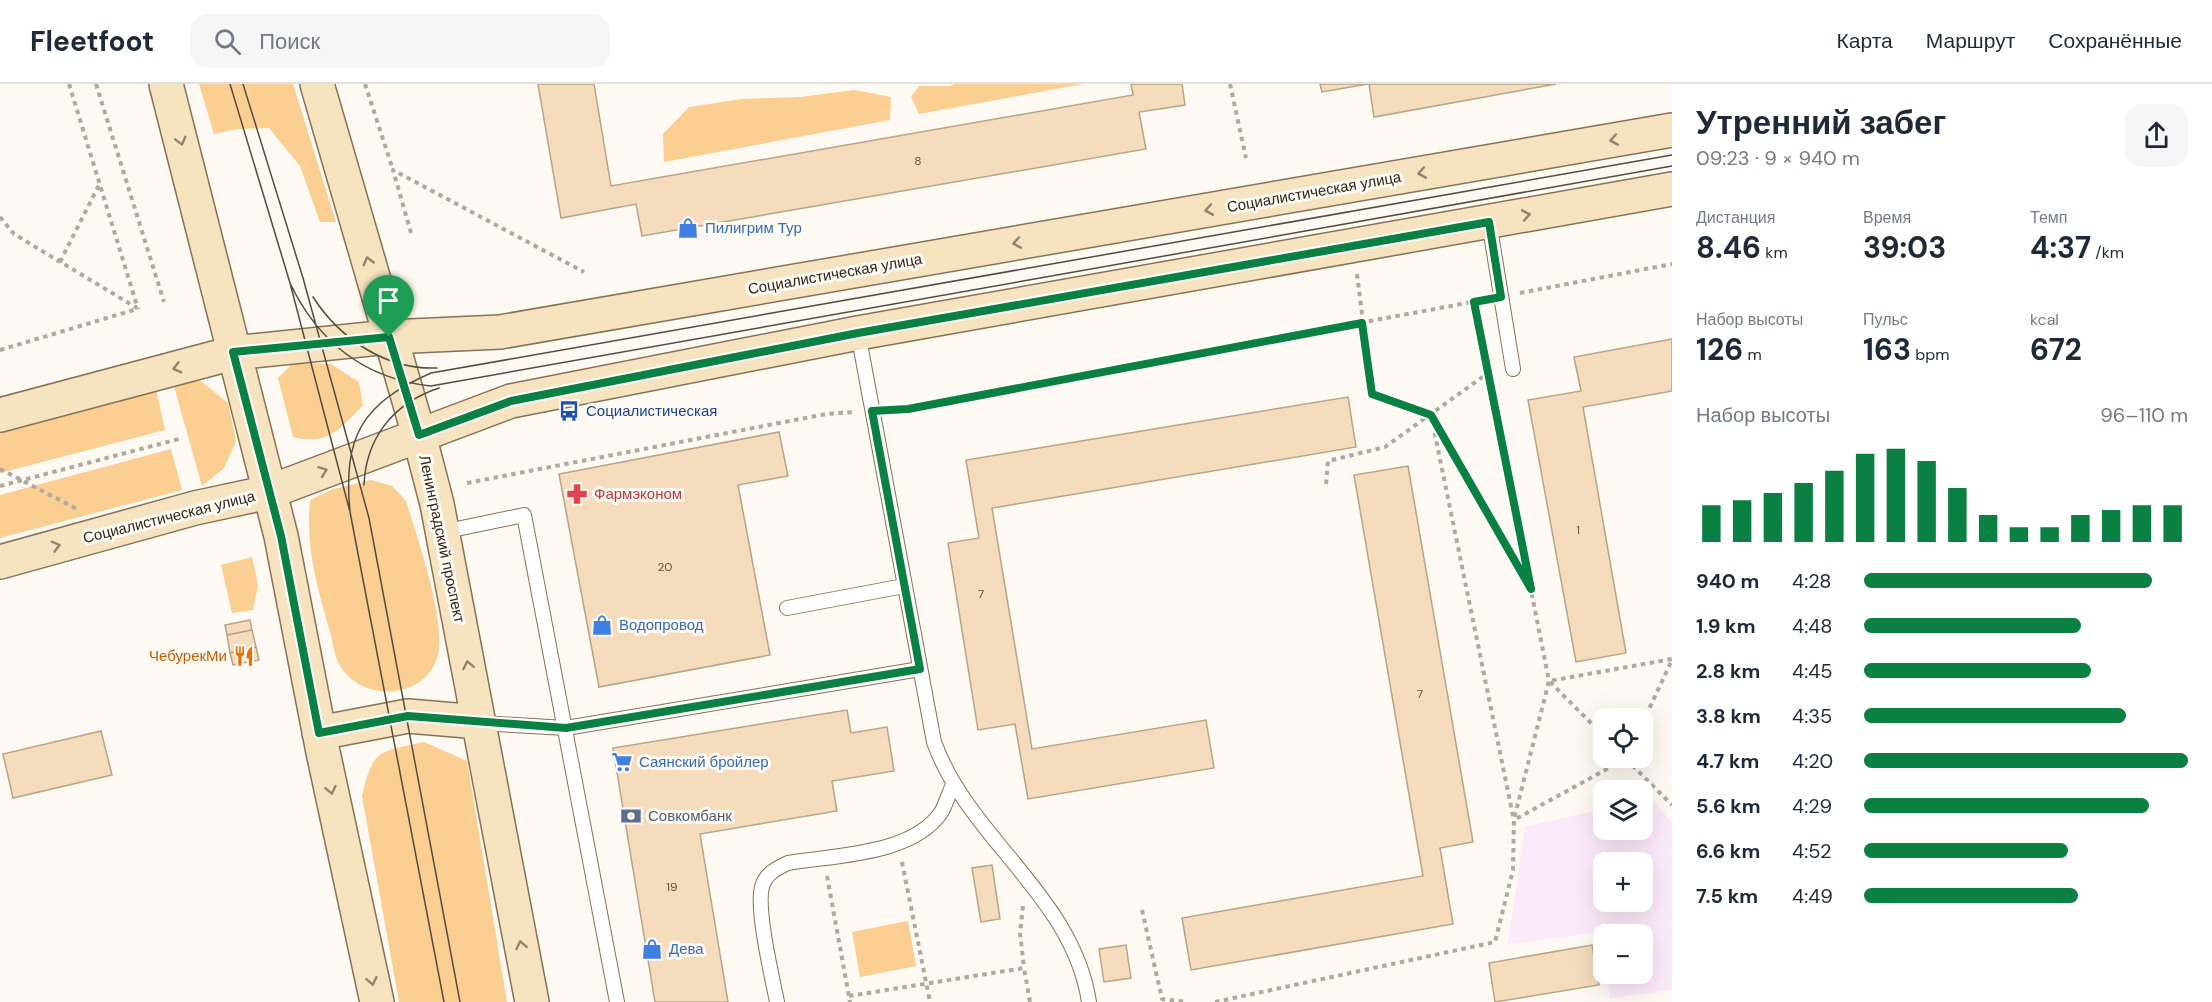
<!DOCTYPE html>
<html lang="ru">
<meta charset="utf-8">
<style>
body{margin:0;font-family:"DM Sans",sans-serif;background:#f6f6f7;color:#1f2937;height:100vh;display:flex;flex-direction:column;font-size:22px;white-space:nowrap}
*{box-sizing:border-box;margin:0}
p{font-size:20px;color:#747a83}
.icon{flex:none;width:33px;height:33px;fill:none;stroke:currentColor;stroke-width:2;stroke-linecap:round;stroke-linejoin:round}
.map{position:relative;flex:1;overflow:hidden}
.side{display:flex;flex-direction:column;background:#fff;width:540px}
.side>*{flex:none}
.buttons{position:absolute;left:1593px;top:624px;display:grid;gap:12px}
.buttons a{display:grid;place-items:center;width:60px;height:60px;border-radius:12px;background:#fff;box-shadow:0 6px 24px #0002;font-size:30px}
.pin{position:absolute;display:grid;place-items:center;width:51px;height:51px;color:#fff;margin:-62px -26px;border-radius:50% 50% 50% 0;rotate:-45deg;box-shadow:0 0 6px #0007}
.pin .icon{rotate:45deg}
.round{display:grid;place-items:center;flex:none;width:63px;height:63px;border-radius:18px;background:#f6f6f7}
.overview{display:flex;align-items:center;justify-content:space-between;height:102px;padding:0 24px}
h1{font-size:33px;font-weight:700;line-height:45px}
.figures{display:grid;grid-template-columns:repeat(3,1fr);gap:9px;height:102px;padding:6px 24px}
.figures div{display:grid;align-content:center}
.figures b{font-size:30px;font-weight:700}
.figures small{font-size:16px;font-weight:400}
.figures p{font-size:16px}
.chart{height:168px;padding:12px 24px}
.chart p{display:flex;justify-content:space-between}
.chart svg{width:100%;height:108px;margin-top:6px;stroke:#0b8043;stroke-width:6}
ul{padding:0 24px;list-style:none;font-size:20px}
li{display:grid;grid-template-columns:96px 72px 1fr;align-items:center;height:45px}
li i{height:15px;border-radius:8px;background:#0b8043}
header{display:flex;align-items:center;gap:36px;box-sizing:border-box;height:84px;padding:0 30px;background:#fff;border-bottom:2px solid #e0e1e3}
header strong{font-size:28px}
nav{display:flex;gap:33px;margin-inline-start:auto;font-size:21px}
.search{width:420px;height:54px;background:#f6f6f7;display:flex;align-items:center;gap:15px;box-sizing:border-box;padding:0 21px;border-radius:18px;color:#747a83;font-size:22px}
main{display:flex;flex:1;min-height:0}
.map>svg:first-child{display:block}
</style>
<header>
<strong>Fleetfoot</strong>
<div class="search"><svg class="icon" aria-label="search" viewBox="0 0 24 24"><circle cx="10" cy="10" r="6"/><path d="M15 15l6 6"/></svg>Поиск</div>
<nav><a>Карта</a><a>Маршрут</a><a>Сохранённые</a></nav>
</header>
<main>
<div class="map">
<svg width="1672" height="918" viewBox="0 0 1672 918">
<rect width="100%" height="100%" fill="#fef9f2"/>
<path fill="#fce9f9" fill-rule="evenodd" d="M 1651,714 L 1672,739 L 1672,906 L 1610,914 L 1606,890 L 1642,890 L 1642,850 L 1604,850 L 1603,872 L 1599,848 L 1508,860 L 1525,743 L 1603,725 L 1604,746 L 1642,746 L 1643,716 ZM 1604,778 L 1642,778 L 1642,818 L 1604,818 Z"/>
<path fill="#fbce92" d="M 199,0 L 293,0 L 336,138 L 320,138 L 300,82 L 269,44 L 237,45 L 214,50 Z
M 954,0 L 1083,0 L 919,30 L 911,13 L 919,2 L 950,2 Z
M 854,6 L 891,13 L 890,36 L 664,78 L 663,50 L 689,23 L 742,15 L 801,13 Z
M 293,279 L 331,280 L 359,298 L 363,321 C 341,344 328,362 293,353 L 278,294 Z
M 201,297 L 228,319 L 236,357 L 224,384 L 202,402 L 173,299 Z
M 155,301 L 165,346 L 0,389 L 0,342 Z
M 171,365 L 182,406 L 0,454 L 0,411 Z
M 371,396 L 392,402 L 406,417 C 418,457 442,523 439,564 C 434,614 365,622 340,582 C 335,574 333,560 331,551 C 318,507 305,462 310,416 L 333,405 Z
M 252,473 L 258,501 L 253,526 L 232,529 L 221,481 Z
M 424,658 L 467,677 L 507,918 L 399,918 L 362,712 C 373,665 378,668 424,658 Z
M 908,837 L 916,882 L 860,893 L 852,848 Z"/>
<path fill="#f4dcbd" stroke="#bba486" stroke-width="1.5" d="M 538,0 L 594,0 L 611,102 L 1133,11 L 1131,0 L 1182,0 L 1185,21 L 1139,28 L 1146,65 L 642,152 L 636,120 L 561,134 Z
M 1320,0 L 1368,0 L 1322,8 Z
M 1369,0 L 1556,0 L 1374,33 Z
M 1672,255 L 1672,307 L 1583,323 L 1626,569 L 1576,578 L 1528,316 L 1581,307 L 1574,273 Z
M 1348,313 L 1356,363 L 992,424 L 1032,665 L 1206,636 L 1214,684 L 1028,715 L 1015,640 L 978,646 L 948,459 L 979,454 L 966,376 Z
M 779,348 L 788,392 L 738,401 L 770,571 L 599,603 L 559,390 Z
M 1408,382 L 1473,758 L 1440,764 L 1453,840 L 1191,886 L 1182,834 L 1423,792 L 1354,391 Z
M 250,536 L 252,546 L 227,551 L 225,541 Z
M 252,546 L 256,563 L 230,569 L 227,551 Z
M 256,563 L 259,576 L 233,581 L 230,569 Z
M 847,626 L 851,649 L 887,643 L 894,687 L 832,697 L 837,727 L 700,750 L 728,918 L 655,918 L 613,664 Z
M 101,647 L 112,691 L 13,714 L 3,670 Z
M 992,781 L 1000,835 L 981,838 L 972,784 Z
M 1126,861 L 1131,894 L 1104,898 L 1099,865 Z
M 1592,861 L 1599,901 L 1495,918 L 1489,879 Z"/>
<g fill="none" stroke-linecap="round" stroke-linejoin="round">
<g stroke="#877255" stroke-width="16">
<path id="lane" d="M 1489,138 L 1513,285
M 858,249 L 934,658 C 969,755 1073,812 1089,918
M 442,448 L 524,431 L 617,918
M 787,524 L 904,502
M 480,639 L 566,644 L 920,585
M 777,918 C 772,892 756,826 762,803 C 765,790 777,784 788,779 C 835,771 914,771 942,727 C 946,719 949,709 953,701"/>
</g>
<g stroke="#877255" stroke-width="36">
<path id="secondary" d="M 166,0 L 281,452 L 323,668 L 377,918
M 317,0 L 419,351 L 437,420 L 532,918
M 0,331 L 233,269 L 389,253 L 500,248 L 1672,46
M 0,478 L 195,424 L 269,408 L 511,317 L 858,249 L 1672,105
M 319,649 L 408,632 L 479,638"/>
</g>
<path stroke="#afa9a0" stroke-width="4" stroke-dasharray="4.5 4.5" stroke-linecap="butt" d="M 69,0 L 138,225
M 96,0 L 164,218
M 365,0 L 393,86
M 1230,0 L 1246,74
M 0,133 L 14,150 L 137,224
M 411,149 L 393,86 L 584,188
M 60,178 L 99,101
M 1357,190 L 1372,310 L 1431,331 L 1529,501
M 1520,209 L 1672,180
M 1474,218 L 1549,597 L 1514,735
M 0,266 L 137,225
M 891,326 L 1483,216
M 1431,331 L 1513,732
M 0,385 L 77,425
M 467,399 L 826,330 L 854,328
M 1326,400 L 1328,377 L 1385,363 L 1488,289
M 0,402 L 179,355
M 1642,640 L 1671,578
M 1604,652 L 1549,597 L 1672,575
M 1626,675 L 1672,721
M 902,778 L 930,918
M 827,792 L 850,918
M 1023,822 L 1020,849 L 1024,884
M 1142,826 L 1162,915 L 1187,918
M 849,912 L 1024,884 L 1030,918
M 1215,918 L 1495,858 L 1513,786 L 1514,736 L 1627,674"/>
<use href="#lane" stroke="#fff" stroke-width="14"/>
<use href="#secondary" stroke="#f6e4c0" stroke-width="33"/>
<path stroke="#544c41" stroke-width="1.5" d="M 230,0 L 290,199 L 350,428 L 444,918
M 243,0 L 303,194 L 369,434 L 460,918
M 290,199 C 318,258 365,295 431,302 L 1672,82
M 313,213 C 340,255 386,286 437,284
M 364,401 C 366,353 394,319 439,304
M 350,428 C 343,353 361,320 431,289 L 1672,71"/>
</g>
<defs><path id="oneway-chevron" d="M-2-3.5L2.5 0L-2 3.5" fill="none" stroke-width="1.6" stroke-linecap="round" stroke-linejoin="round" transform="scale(1.5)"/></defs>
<g stroke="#92856d">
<use href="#oneway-chevron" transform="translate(1614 56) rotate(170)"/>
<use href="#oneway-chevron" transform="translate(181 57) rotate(76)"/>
<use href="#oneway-chevron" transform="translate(1422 89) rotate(170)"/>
<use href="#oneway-chevron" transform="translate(1209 126) rotate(170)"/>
<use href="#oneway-chevron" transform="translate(1526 131) rotate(-10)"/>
<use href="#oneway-chevron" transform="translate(1017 159) rotate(170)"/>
<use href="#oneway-chevron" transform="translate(368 177) rotate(-105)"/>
<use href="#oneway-chevron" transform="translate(177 284) rotate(165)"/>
<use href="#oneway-chevron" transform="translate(323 387) rotate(-21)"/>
<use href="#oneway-chevron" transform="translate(56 462) rotate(-15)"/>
<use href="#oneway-chevron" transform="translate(468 581) rotate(-101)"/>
<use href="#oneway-chevron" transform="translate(331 706) rotate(78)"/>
<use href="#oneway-chevron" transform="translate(521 861) rotate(-101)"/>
<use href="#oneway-chevron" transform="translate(372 897) rotate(78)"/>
</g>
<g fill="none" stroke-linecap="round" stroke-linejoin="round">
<g stroke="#fff" stroke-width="12">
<path id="route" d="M 1489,138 L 1501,213 L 1474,218 L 1531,505 L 1431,331 L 1372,310 L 1362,239 L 908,325 L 872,327 L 920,585 L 566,644 L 408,632 L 319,649 L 281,452 L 233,268 L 389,253 L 419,351 L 511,317 L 858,249 Z"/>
</g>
<use href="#route" stroke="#0b8043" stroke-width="8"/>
</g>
<defs>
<g id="shop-bare" transform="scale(1.62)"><path d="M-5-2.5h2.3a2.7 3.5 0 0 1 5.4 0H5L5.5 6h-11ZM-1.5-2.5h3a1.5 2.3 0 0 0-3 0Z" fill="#3f7fe0" stroke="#fef9f2" stroke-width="2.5" paint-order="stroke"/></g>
<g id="bus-bare" transform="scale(1.62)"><path d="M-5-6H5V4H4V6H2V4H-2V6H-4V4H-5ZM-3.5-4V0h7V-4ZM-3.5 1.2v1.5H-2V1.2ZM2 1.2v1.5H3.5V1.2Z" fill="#1a4fb4" stroke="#fef9f2" stroke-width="2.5" paint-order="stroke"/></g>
<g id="pharmacy-bare" transform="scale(1.62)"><path d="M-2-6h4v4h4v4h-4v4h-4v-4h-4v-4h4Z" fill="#e0444e" stroke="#fef9f2" stroke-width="2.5" paint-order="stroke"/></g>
<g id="restaurant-bare" transform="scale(1.62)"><path d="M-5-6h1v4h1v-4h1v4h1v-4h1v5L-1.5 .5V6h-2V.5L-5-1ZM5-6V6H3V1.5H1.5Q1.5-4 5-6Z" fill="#e8710a" stroke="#fef9f2" stroke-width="2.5" paint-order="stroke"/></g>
<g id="supermarket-bare" transform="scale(1.62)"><path d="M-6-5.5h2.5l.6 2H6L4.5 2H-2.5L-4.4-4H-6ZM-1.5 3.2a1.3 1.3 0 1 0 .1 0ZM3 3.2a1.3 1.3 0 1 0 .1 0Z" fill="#3f7fe0" stroke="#fef9f2" stroke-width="2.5" paint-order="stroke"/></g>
<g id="bank-bare" transform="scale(1.62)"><path d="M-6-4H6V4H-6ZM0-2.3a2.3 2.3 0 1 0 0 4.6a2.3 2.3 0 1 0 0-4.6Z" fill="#5c6f8a" stroke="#fef9f2" stroke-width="2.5" paint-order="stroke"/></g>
</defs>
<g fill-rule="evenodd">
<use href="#shop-bare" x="688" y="144"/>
<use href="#bus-bare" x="569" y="327"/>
<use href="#pharmacy-bare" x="577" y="410"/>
<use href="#shop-bare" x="602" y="541"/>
<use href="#restaurant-bare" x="244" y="572"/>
<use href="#supermarket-bare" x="622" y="678"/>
<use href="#bank-bare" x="631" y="732"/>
<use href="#shop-bare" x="652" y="865"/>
</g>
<g text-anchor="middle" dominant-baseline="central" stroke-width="6" stroke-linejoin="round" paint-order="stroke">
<g font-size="12" fill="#605443">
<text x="918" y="77">8</text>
<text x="1578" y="446">1</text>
<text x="665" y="483">20</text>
<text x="981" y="510">7</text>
<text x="1420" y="610">7</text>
<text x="672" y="803">19</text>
</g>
<g font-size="15" fill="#2f261a" stroke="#fef9f2">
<text transform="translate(1314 108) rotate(-10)">Социалистическая улица</text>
<text transform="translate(835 190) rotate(-10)">Социалистическая улица</text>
<text transform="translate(169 433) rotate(-14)">Социалистическая улица</text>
<text transform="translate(442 455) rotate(78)">Ленинградский проспект</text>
</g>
<g font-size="15" fill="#366cbe" stroke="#fef9f2" text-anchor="start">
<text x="705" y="144">Пилигрим Тур</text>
<text x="619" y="541">Водопровод</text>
<text x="639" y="678">Саянский бройлер</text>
<text x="669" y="865">Дева</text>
</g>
<g font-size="15" fill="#164399" stroke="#fef9f2" text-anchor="start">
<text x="586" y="327">Социалистическая</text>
</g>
<g font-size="15" fill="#be3a42" stroke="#fef9f2" text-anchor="start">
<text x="594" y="410">Фармэконом</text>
</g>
<g font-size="15" fill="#c56008" stroke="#fef9f2" text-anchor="end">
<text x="227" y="572">ЧебурекМи</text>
</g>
<g font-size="15" fill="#4e5e75" stroke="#fef9f2" text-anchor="start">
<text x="648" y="732">Совкомбанк</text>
</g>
</g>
</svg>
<div class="buttons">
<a><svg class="icon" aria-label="locate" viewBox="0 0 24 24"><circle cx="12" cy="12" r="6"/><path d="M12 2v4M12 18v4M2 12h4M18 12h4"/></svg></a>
<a><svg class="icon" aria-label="layers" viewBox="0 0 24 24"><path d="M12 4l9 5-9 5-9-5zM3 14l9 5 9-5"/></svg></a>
<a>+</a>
<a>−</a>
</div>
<div class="pin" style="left:389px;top:253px;background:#1e9e55"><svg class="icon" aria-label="arrive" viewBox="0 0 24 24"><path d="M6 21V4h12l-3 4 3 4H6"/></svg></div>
</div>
<section class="side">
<div class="overview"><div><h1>Утренний забег</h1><p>09:23 · 9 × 940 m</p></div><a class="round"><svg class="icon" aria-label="share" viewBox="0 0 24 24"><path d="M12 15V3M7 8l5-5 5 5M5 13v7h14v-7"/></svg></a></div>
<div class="figures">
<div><p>Дистанция</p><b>8.46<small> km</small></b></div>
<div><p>Время</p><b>39:03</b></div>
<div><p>Темп</p><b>4:37<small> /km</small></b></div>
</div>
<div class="figures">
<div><p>Набор высоты</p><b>126<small> m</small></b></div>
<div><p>Пульс</p><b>163<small> bpm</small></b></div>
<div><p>kcal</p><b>672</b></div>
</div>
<div class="chart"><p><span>Набор высоты</span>96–110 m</p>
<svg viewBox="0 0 160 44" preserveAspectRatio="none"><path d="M5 44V29M15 44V27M25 44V24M35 44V20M45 44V15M55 44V8M65 44V6M75 44V11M85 44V22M95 44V33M105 44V38M115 44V38M125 44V33M135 44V31M145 44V29M155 44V29"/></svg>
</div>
<ul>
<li><b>940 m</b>4:28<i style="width:89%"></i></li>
<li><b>1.9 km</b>4:48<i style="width:67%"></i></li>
<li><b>2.8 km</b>4:45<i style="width:70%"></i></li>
<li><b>3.8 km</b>4:35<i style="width:81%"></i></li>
<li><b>4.7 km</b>4:20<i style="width:100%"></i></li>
<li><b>5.6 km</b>4:29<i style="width:88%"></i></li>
<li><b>6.6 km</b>4:52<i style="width:63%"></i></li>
<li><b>7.5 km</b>4:49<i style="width:66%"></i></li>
</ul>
</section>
</main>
